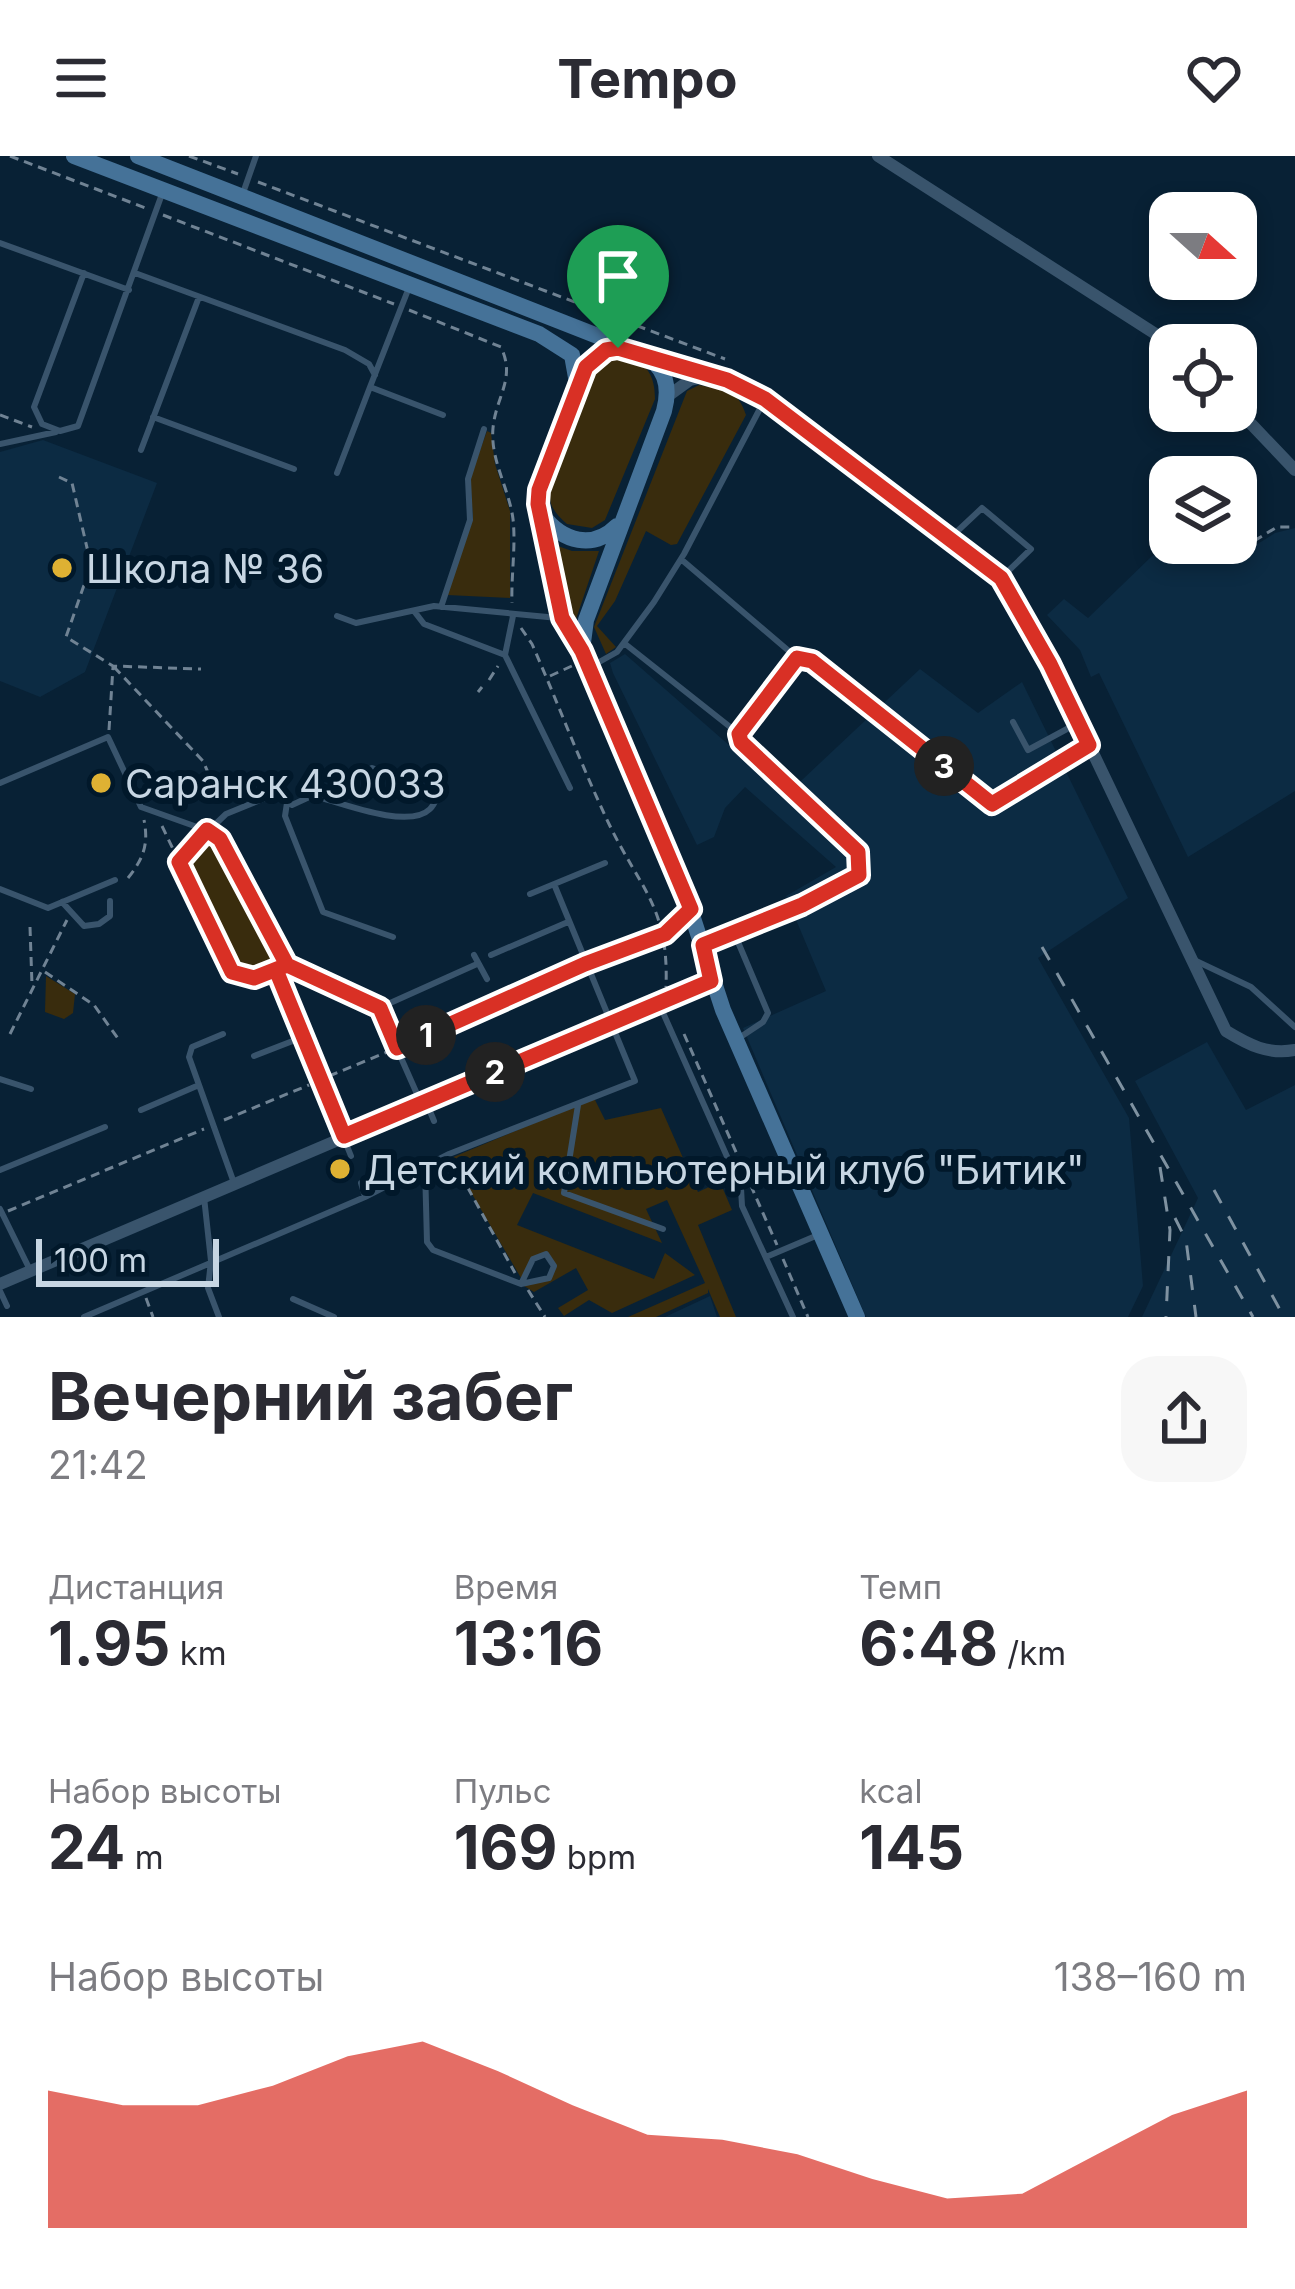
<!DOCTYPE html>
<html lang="ru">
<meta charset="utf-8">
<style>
body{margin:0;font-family:Inter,sans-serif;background:#f7f7f7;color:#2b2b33;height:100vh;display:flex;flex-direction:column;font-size:45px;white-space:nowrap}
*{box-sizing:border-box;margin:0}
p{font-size:39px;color:#7c7c81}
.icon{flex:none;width:66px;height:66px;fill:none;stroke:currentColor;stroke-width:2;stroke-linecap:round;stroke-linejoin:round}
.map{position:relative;height:1161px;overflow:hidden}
.side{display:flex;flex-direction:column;background:#fff;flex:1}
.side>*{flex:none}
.needle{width:78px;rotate:111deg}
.controls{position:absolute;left:1149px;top:36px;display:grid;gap:24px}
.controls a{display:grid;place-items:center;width:108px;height:108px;border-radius:24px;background:#fff;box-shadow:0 6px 18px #0003;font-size:60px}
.scale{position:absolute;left:36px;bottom:30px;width:183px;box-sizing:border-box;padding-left:12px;border:6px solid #c7d6e3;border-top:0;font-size:33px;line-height:42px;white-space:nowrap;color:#c7d6e3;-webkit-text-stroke:9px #01182a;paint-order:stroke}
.pin{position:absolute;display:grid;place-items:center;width:102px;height:102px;color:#fff;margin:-123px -51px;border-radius:50% 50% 50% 0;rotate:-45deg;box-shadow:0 0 12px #0007}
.pin .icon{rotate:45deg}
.km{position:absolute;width:60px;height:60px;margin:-30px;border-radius:50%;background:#222;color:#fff;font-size:33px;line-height:60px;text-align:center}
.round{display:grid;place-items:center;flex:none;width:126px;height:126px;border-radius:36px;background:#f7f7f7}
.summary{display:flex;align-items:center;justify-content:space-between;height:204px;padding:0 48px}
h1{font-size:66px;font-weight:700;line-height:90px}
.metrics{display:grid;grid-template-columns:repeat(3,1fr);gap:18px;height:204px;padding:12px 48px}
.metrics div{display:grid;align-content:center}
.metrics b{font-size:60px;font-weight:700}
.metrics small{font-size:33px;font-weight:400}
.metrics p{font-size:33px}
.chart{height:336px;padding:24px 48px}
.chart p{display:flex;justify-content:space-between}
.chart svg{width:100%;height:216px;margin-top:12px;fill:#d93025;opacity:.7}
header{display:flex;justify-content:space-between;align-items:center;height:156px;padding:0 48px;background:#fff;font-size:54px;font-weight:700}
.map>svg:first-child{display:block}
</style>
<header><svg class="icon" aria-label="menu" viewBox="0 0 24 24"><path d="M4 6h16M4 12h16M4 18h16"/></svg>Tempo<svg class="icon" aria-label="heart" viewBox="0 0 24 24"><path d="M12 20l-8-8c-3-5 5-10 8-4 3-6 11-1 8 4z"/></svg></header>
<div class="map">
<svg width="1295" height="1161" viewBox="0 0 1295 1161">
<rect width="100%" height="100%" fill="#082135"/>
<path fill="#0c2b43" d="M 43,284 L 157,327 L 85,516 L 40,541 L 0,525 L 0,296 Z
M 1295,372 L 1295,635 L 1188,701 L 1099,517 L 1091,521 L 1080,494 L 1047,459 L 1064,443 L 1088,462 L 1151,401 L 1171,387 L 1223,387 L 1235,402 L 1275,377 Z
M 625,498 L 786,639 L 920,513 L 978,557 L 1022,526 L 1128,742 L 1038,802 L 1129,962 L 1143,1130 L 1128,1161 L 866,1161 L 743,872 L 826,835 L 786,740 L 836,711 L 745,631 L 725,652 L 714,681 L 697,689 L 613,517 L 610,507 Z
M 1207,886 L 1246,954 L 1295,929 L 1295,1161 L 1142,1161 L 1198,1042 L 1135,925 Z
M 710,1140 L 717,1161 L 665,1161 Z"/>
<path fill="#392c0d" d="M 624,199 C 647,207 655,219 655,243 L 605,364 L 592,372 L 567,368 C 553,356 546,346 552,327 L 591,219 L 598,207 Z
M 699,229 C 724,234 738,233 746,259 L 677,388 L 671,389 L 646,375 L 615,445 L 597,470 L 616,491 L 606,498 L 594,471 L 687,235 Z
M 487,275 L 491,277 L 495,308 L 510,355 L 510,442 L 447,439 L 473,363 L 470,322 Z
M 555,389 L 572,395 L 599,395 L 573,472 Z
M 203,689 L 218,689 L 273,800 C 263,818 253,819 234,813 L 181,706 L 189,695 Z
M 46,820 L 75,838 L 73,857 L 64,863 L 45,856 Z
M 594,942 L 605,964 L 661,952 L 698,1036 L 720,1026 L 732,1054 L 698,1069 L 736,1161 L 720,1161 L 708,1133 L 708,1137 L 656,1161 L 628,1161 L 705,1127 L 667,1044 L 646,1053 L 662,1087 L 533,1037 L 517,1069 L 654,1123 L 665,1097 L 695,1119 L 612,1157 L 589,1144 L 564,1160 L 558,1152 L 588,1134 L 576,1112 L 534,1136 L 521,1128 L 549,1122 L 553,1110 L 546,1099 L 533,1103 L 521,1122 L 451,1002 Z"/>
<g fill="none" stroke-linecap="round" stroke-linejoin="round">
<path stroke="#708394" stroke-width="3" stroke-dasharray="9 6" stroke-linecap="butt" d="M 10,0 L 148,53
M 189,0 L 238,18
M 258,26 L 725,203
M 163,59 L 394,148
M 409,154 L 501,191 C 516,223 496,240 493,272 C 490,304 509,332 513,363 C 516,390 511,420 512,447
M 0,259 L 32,271
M 59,321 L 72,327 L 91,409 L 66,481 L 113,510 L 201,513
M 1211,394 L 1244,391 L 1277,371 L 1295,371
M 521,472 L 532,488 C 558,547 581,609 609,668 C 641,734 669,751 666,831
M 114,511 L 203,605 L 222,648
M 550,520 L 574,509
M 489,524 L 498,510
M 478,536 L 482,531
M 109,574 L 113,511
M 162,670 L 173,693
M 128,722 C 143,703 149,689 144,664
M 30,771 L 32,829
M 593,805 L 665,778 L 681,763
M 45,816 L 94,849 L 119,884
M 279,821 L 300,873
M 10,878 L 67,764
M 684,878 L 777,1089
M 407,888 L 579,811
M 329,920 L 387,896
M 224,964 L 309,929
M 453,1005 L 515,1117
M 8,1055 L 204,973
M 783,1103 L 808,1161
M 528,1134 L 545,1161
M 146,1142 L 153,1161"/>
<path stroke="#39546c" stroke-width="6" d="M 243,37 L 256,0
M 0,87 L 129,134
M 84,117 L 34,251 L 42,268 L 60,275 L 78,270 L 162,38
M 135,117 L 345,194 L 369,208 L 375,219
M 408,134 L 370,231 L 443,259
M 153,261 L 294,313
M 0,288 L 56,276
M 141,294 L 199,141
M 337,317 L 370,231
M 949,383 L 982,352 L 1031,393 L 1001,422
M 682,404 L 797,502
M 441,451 L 470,364 L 468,323 L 484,273
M 414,455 L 424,468 L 505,499
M 337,460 L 356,467 L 434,450 L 558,462
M 513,460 L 505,499 L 570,632
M 624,487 L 739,578
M 592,510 L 617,496 L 654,446 L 684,398 L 765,243
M 1013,566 L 1028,594 L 1078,567
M 0,627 L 108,581 L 141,651 L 214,677 L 220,683 L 287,809 L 379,852 L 421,947
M 315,640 C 341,647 409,674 430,653 C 435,648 437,641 440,635
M 287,647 L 285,660 L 323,756 L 393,781
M 0,733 L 48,752 L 115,724
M 530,738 L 605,707
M 62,746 L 84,770 L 99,768 L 110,760 L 110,745
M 727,778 L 738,786 L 768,857 L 763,866 L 739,882
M 706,787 L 802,749 L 859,719 L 858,696 L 741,586 L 739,578 L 797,502 L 812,504 L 992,648 L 1089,589
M 474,799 L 487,823
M 491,799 L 568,766
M 1194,804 L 1251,831 L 1295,871
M 287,809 L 254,822 L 233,816 L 180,702 L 226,658 L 275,638 L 292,649 L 372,612 L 404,624
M 660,850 L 741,1032 L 742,1050 L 793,1161
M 379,852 L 477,808
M 223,878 L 192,891 L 189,901 L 234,1027
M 254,900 L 303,881 L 351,1000
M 0,923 L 31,933
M 427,948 L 434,965
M 578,949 L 564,1037 L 663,1073
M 141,954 L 199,929
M 425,1011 L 427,1086 L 433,1094 L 521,1128 L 549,1122 L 554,1110 L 546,1098 L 533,1103 L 521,1128
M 0,1014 L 105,971
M 361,1027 L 365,1041
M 204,1041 L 211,1105 L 208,1132 L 219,1161
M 0,1053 L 30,1114
M 766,1101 L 818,1079
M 0,1135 L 7,1150
M 293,1143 L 334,1161
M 84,1161 L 365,1041 L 449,998 L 635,925 L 554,728"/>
<path stroke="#39546c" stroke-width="12" d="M 878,0 L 1154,177 L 1170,192
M 653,203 L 727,224 L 765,243 L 1001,422 L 1050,507 L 1226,875 C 1249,889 1268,899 1295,894
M 668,240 L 690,224 L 704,221
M 1236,252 L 1295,314
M 0,1128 L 711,825"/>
<path stroke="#457298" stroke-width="16" d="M 74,0 L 539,178 L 572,199 L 577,227
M 138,0 L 641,197 C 665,210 671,229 664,255 L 586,464 L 582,494
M 631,193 L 606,194 L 586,211 L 539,334 L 538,348 L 562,462 L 582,495 L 690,753 L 723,854 L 857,1161
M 543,360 C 563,386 593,394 617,370"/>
<path stroke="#7f92a1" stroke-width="3" stroke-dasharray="15 15" stroke-linecap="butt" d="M 1042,791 L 1253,1161
M 1160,1011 L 1170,1074 L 1166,1161
M 1214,1034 L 1284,1161
M 1175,1062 L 1186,1084 L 1196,1161"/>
</g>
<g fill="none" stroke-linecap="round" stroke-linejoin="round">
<g stroke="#fff" stroke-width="24">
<path id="route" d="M 618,192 L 606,194 L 586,211 L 539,334 L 538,348 L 562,462 L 582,495 L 691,753 L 665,778 L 585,808 L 397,892 L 380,852 L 287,809 L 254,822 L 232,816 L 179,706 L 207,674 L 220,683 L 287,809 L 276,814 L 344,980 L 711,825 L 703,789 L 802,749 L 859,719 L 858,696 L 741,586 L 739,578 L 797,502 L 812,505 L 992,648 L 1089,589 L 1050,508 L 1001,422 L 765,243 L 727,224 L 618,192"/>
</g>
<use href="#route" stroke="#d93025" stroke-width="15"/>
</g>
<g fill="#deb133" stroke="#01182a" stroke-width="4.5">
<circle cx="62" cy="412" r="12"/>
<circle cx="101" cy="627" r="12"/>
<circle cx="340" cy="1013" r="12"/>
</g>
<g text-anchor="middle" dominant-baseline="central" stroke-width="12" stroke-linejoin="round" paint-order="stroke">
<g font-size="39" fill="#c7d6e3" stroke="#01182a" text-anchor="start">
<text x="86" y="412">Школа № 36</text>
<text x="125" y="627">Саранск 430033</text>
<text x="364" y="1013">Детский компьютерный клуб "Битик"</text>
</g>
</g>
</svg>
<div class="controls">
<a><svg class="needle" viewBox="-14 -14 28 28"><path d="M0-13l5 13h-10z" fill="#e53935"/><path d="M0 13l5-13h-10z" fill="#7c7c81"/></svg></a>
<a><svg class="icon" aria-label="locate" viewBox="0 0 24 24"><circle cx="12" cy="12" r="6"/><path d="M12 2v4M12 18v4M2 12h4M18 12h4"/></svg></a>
<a><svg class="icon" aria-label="layers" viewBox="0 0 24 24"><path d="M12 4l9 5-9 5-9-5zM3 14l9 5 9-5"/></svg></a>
</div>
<div class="scale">100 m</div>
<div class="pin" style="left:618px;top:192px;background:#1e9e55"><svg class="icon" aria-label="arrive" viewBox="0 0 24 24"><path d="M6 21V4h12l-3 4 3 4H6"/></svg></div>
<b class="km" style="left:426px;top:879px">1</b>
<b class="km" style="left:495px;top:916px">2</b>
<b class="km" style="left:944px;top:610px">3</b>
</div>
<section class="side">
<div class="summary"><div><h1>Вечерний забег</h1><p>21:42</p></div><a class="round"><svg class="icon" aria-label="share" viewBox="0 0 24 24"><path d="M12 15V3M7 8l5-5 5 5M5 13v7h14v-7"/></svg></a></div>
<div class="metrics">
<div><p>Дистанция</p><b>1.95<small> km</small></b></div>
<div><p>Время</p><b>13:16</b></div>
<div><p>Темп</p><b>6:48<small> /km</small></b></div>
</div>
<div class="metrics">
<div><p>Набор высоты</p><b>24<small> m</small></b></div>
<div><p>Пульс</p><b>169<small> bpm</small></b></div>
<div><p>kcal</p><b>145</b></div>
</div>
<div class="chart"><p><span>Набор высоты</span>138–160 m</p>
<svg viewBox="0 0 160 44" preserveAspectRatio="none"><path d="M0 44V16L10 19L20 19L30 15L40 9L50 6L60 12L70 19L80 25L90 26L100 29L110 34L120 38L130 37L140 29L150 21L160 16V44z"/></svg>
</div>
</section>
